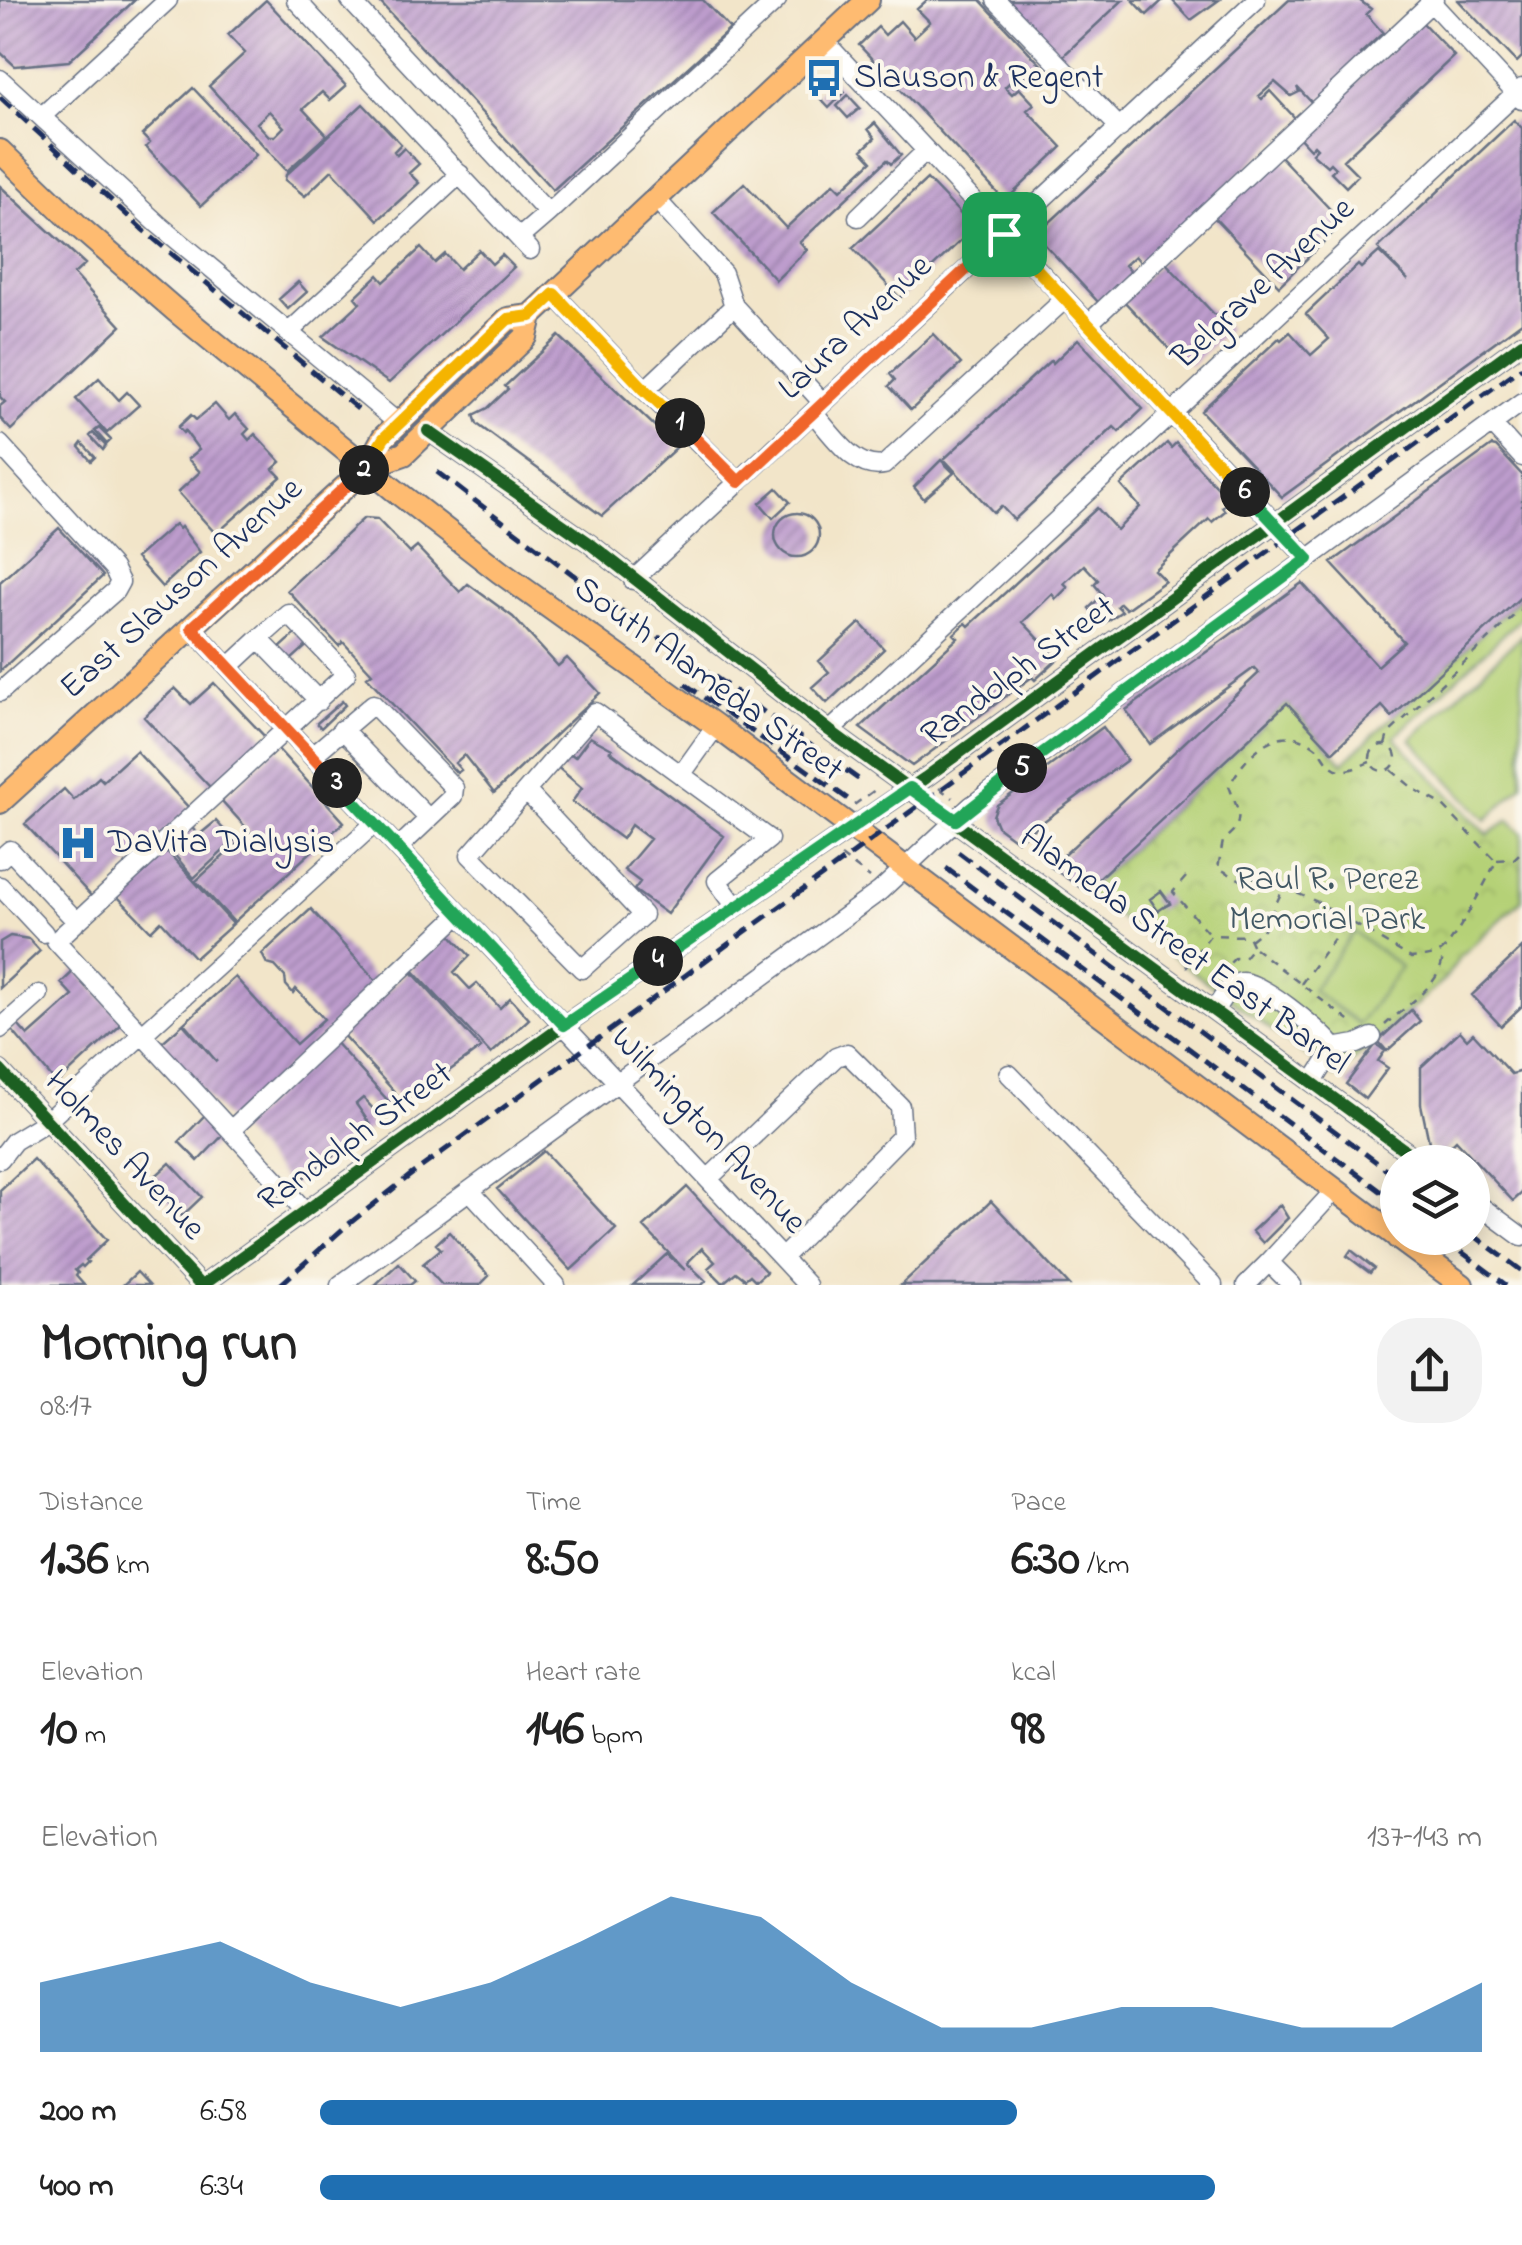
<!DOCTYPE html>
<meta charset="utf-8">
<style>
body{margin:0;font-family:"Indie Flower",sans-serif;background:#f2f2f2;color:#222;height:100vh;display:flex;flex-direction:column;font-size:38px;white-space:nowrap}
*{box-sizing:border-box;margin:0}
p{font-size:32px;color:#767676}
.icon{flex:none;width:55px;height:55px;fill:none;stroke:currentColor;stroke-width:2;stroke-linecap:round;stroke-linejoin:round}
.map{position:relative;height:1285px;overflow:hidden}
.sheet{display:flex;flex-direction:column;background:#fff;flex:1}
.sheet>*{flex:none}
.tools{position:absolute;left:1380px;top:1145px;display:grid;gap:20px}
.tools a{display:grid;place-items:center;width:110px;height:110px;border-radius:50%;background:#fff;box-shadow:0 5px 25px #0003;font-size:50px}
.pin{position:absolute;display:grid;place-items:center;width:85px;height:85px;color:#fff;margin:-42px;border-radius:20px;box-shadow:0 5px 15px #0006}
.km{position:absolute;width:50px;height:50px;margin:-25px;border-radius:50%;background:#222;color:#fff;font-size:28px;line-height:50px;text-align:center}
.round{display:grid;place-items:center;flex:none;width:105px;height:105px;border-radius:40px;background:#f2f2f2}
.overview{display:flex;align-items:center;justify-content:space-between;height:170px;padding:0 40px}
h1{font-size:55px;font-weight:800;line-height:75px}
.metrics{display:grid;grid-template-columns:repeat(3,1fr);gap:15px;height:170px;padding:10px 40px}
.metrics div{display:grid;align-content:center}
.metrics b{font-size:50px;font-weight:800}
.metrics small{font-size:28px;font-weight:400}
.metrics p{font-size:28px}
.chart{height:280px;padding:20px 40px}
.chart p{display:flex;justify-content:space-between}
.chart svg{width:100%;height:180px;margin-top:10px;fill:#1f6fb2;opacity:.7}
ul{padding:0 40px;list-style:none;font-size:32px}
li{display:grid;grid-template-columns:160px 120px 1fr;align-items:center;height:75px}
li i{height:25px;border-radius:12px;background:#1f6fb2}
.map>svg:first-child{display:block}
</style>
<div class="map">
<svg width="1522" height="1285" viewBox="0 0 1522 1285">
<defs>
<pattern id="park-crowns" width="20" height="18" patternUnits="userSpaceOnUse" patternTransform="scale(2.5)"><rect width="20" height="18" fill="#b5d177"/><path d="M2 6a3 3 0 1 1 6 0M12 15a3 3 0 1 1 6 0" fill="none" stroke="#9bb469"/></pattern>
<pattern id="building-hatch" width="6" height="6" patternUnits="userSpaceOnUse" patternTransform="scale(2.5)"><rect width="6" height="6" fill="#be9dcd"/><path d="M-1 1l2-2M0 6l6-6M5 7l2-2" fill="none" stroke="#9a80aa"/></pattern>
</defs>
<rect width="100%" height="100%" fill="#fbf7ec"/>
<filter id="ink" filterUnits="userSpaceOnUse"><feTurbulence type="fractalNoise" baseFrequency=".01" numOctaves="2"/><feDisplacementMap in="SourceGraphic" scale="20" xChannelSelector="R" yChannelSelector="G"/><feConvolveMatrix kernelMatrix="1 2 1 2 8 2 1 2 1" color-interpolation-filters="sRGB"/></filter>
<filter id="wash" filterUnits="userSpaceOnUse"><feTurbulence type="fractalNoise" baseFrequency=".0048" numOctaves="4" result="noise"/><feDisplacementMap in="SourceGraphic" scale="40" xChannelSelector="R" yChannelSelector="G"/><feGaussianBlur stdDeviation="2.25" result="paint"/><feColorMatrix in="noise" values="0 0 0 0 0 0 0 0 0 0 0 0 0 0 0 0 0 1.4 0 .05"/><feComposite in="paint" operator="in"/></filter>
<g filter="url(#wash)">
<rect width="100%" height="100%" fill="#f2e5c9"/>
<path fill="url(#park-crowns)" stroke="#68806a" stroke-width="2.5" d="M 1522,596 L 1522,617 L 1394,737 L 1488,835 L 1509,820 L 1522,833 L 1522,900 L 1460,957 L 1444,980 L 1335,1077 L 1085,892 L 1287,703 L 1343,763 Z"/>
<path fill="#b5d177" stroke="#68806a" stroke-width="2.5" d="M 1522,635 L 1522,785 L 1486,820 L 1411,739 Z
M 1354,932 L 1401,967 L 1359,1024 L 1312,990 Z"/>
<g id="blocks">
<path fill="url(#building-hatch)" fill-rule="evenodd" d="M 0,0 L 135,0 L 69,61 L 15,66 L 0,52 Z
M 266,0 L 346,86 L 330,100 L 322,92 L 303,109 L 327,135 L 287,171 L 209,86 L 245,53 L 228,35 ZM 269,111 L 284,127 L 275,136 L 269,136 L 257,123 Z
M 378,0 L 703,0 L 730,29 L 553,190 Z
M 927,0 L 980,0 L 1042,66 L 1036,71 L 1030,65 L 1021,73 L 1024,76 L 1013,87 L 1009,83 L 1005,87 L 1012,94 L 1019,88 L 1034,104 L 1027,110 L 1062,147 L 1005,201 L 859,45 L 878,27 L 885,35 L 900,21 L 914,37 L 930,22 L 917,9 Z
M 1009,0 L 1123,0 L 1062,57 Z
M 1133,0 L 1163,0 L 1147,15 Z
M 1172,0 L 1219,0 L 1191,20 Z
M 1289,0 L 1359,0 L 1371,9 L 1366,14 L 1383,33 L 1360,54 L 1365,59 L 1315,106 L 1297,87 L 1299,92 L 1291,96 L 1275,82 L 1259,96 L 1262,99 L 1270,91 L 1295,118 L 1298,115 L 1301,117 L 1143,265 L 1135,256 L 1125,265 L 1133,274 L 1100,304 L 1036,235 Z
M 1458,0 L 1522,0 L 1522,57 L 1517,62 Z
M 1421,21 L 1454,56 L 1343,160 L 1358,175 L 1346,187 L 1331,172 L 1335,168 L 1330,163 L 1327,166 L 1312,153 L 1317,148 L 1314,145 L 1310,149 L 1298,136 Z
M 832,78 L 845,92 L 829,108 L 816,94 Z
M 193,88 L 256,155 L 201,206 L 146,147 L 150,143 L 142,135 Z
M 848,95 L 860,108 L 848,118 L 837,106 Z
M 363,104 L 401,144 L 394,151 L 397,155 L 404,148 L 419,164 L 409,173 L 419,183 L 378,220 L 332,170 L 305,196 L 285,180 L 286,175 Z
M 1514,120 L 1522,128 L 1522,322 L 1282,497 L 1201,411 L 1279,338 L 1281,340 L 1290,332 L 1311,355 L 1329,339 L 1306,314 L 1358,265 L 1361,268 L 1379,252 L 1408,280 L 1378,248 Z
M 875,123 L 901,155 L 891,164 L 887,160 L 800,242 L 807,250 L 776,280 L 713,212 L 744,183 L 786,228 L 834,183 L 841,190 L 872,161 L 862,150 L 875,138 L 868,129 Z
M 1277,153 L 1343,223 L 1279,286 L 1211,214 Z
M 927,179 L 974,228 L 900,298 L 853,248 Z
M 0,186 L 85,264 L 74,274 L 121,326 L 11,430 L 0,418 L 0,406 L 5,402 L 0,397 Z
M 421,248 L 435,263 L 445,254 L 459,269 L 479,250 L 492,264 L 502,255 L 514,267 L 389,383 L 323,337 L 360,303 L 355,297 L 378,275 L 384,282 Z
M 1163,260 L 1228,329 L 1190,366 L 1181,356 L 1178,358 L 1122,299 Z
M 298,282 L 307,292 L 288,309 L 279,299 Z
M 933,334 L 961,364 L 911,410 L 889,386 L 895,380 L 890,374 Z
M 559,336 L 677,447 L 602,516 L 477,424 L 474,415 L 488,408 L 508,389 L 505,386 Z
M 1078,339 L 1143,409 L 1119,432 L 1114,427 L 1014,520 L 1001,506 L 994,513 L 944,459 L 1051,360 L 1053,363 Z
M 99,378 L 119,400 L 127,392 L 139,405 L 107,433 L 76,399 Z
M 215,404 L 229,420 L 235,414 L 249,429 L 244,434 L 249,440 L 255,434 L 281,462 L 273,469 L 281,477 L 216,534 L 178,492 L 200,472 L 188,459 L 199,450 L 185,431 L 183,433 L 178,427 L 191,415 L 196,420 Z
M 99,428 L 111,440 L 107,444 L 95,431 Z
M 93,433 L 106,446 L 103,450 L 90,436 Z
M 82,443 L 95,457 L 91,461 L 79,447 Z
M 1167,443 L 1171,448 L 1176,443 L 1229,500 L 1222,507 L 1225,511 L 1212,522 L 1209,519 L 1154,570 L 1165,581 L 1126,609 L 1120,603 L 1117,606 L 1122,611 L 1103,624 L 1089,608 L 1103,595 L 1094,584 L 1098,580 L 1084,565 L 1064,583 L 1068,587 L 1056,599 L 1052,594 L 1023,622 L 1058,659 L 1035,680 L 1032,677 L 912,766 L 860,728 L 958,638 L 954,634 L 966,623 L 969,626 L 1097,508 L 1117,530 L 1140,507 L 1121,485 Z
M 1491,446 L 1496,447 L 1522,475 L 1522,596 L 1392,717 L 1382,706 L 1333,752 L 1287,703 L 1085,891 L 1051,867 L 1259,673 L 1254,668 L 1150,744 L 1126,710 L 1302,583 L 1377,666 L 1404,642 L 1331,563 Z
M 941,460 L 954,473 L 924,499 L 914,487 Z
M 777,488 L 790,502 L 773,518 L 760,503 Z
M775 535a22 22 0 1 1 44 0a22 22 0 1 1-44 0Z
M 364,518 L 377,519 L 410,553 L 417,547 L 460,592 L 468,584 L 513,617 L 558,666 L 567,658 L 600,693 L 494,793 L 464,755 L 455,763 L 461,770 L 457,773 L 367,677 L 372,673 L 343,642 L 339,646 L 287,590 Z
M 175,524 L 179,529 L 181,527 L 200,552 L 162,587 L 136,558 Z
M 59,528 L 103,576 L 0,671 L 0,582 Z
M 860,623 L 884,649 L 827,703 L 812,687 L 829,672 L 819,661 Z
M 300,630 L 311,642 L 291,660 L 280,648 Z
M 214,683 L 266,738 L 210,787 L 144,717 L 175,688 L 191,704 Z
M 342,701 L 345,705 L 321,728 L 317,723 Z
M 1103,727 L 1127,760 L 1017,841 L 997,826 L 993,816 L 997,805 Z
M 590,737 L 612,749 L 610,751 L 724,836 L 667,914 L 634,890 L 640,882 L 624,870 L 650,839 L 631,825 L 622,839 L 572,802 L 582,788 L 555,765 L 566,750 L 575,757 Z
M 277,748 L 344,822 L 234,922 L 196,881 L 250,832 L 222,801 Z
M 136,751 L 190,809 L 93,898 L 25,824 L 64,789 L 74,800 L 99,777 L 103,781 Z
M 216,821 L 234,841 L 194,878 L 168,847 L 191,827 L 199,835 Z
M 165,849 L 233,924 L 195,958 L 161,921 L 151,931 L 116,895 Z
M 1161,891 L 1170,903 L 1158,911 L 1150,899 Z
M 311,909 L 379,984 L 229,1121 L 160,1044 L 183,1024 L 217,1062 L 184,1023 L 235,977 L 296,1044 L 324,1019 L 296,989 L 293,993 L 286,985 L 285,977 L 275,966 L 267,964 L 262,954 Z
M 449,933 L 470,956 L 454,972 L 470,989 L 477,983 L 500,1008 L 510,998 L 529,1019 L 491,1054 L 411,968 Z
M 10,936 L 29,939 L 40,951 L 0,988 L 0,942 Z
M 1522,948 L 1522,1006 L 1501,1026 L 1472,995 Z
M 76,969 L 124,1022 L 57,1084 L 11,1029 L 17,1024 L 28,1036 L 73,996 L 61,983 Z
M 410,970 L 481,1048 L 418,1093 L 414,1089 L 402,1100 L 341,1033 Z
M 1411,1010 L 1420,1021 L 1387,1051 L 1378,1041 Z
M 1460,1031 L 1467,1039 L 1473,1033 L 1511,1074 L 1522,1071 L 1522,1193 L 1513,1201 L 1456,1140 L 1441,1155 L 1430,1147 L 1421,1104 L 1421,1067 Z
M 333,1040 L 391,1104 L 379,1115 L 363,1098 L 356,1104 L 372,1127 L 291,1187 L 239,1130 Z
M 1376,1044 L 1385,1051 L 1378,1061 L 1388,1068 L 1365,1099 L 1346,1084 Z
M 205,1115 L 224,1134 L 198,1161 L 179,1142 Z
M 544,1151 L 616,1229 L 571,1270 L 497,1189 Z
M 33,1159 L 107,1240 L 86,1260 L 88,1262 L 83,1267 L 81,1265 L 75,1270 L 78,1273 L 76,1276 L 84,1285 L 0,1285 L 0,1190 Z
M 170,1163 L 202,1197 L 182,1216 L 150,1181 Z
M 687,1187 L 766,1272 L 756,1281 L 750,1275 L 745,1279 L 736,1272 L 723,1283 L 708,1268 L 715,1262 L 702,1248 L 687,1263 L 706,1281 L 702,1285 L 633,1285 L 667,1254 L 685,1270 L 644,1227 Z
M 991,1201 L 1069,1285 L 901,1285 L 987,1205 Z
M 1280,1205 L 1288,1218 L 1263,1243 L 1252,1231 Z
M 449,1232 L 489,1276 L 480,1285 L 442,1285 L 423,1264 L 441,1249 L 436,1244 Z
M 1351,1250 L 1374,1268 L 1370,1273 L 1347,1256 Z
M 399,1263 L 415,1281 L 410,1285 L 375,1285 Z
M 137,1272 L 149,1285 L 123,1285 Z"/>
</g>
</g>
<g filter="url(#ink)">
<use href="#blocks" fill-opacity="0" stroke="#666f83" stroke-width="2.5"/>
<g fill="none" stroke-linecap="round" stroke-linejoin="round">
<g stroke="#666f83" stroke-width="21">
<path id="minor" d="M 296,0 L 530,250
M 350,0 L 548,213 L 777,0
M 996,0 L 1120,128
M 1429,0 L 1522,100
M 824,41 L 1308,559
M 0,79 L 158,224 L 398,423
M 41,117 L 168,0
M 858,217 L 926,151
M 519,238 L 548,213
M 554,294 L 645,390 L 739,482
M 734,306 L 823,403
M 1088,324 L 1434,0
M 288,333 L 460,174
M 645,390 L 734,306 L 723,273 L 656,199
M 813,413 C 832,433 854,471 884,465 L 1065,299
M 1492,424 L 1522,457
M 428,431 L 589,543 L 830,731 L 1421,1162
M 0,444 L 113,568 L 120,582 L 115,591 L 0,692
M 633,580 L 1256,0
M 192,628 L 807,1285
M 259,639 L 288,613 L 346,674 L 56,941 L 305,1211
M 229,667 L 259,639 L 319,701
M 342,729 L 429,819
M 830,731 L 1522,88
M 312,756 L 373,704 L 454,788 L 453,796 L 398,848
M 681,775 L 716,726
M 527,792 L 643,915 L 582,969 L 470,855 L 595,712 L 769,839 L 717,881 L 736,907
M 0,859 L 10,850 L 77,922
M 0,886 L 44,933
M 1215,1010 C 1221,1000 1229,984 1241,982 C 1258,979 1320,1030 1331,1044 L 1332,1052 L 1313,1082
M 0,1029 L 39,994
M 1332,1048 L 1357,1044 L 1372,1037
M 0,1070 L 200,1285
M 1009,1074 L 1213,1285
M 231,1130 L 460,914
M 0,1159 L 14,1141 L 47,1121 L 375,823
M 708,1179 L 836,1057 L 847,1053 L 900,1106 L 902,1136 L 782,1258
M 471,1192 L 556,1285
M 1472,1200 L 1522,1237
M 203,1285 L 564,1025 L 925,778 L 1522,343
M 340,1285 L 880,891 L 971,806 L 1522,402
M 1246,1285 L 1269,1262
M 1292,1285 L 1269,1262 L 1335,1190"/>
</g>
<g stroke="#666f83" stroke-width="26">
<path id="major" d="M 0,151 L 78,226 L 175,310 L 393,489 L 500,572 L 716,726 L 1398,1237
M 367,467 L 404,454 L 526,337 L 531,316 L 868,0
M 0,802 L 367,467 L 383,438 L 508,319 L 531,316
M 1398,1238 L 1462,1285"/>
</g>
<path stroke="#666f83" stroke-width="2.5" stroke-dasharray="8 8" stroke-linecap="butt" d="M1370 758a13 13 0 1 1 26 0a13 13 0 1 1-26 0Z
M 1385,745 L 1388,734 L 1522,608
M 1370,762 C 1361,765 1350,772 1340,770 C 1327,767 1325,755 1317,748 C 1280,718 1247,753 1229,786 L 1239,813 L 1237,827 L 1223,841 L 1218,868 L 1241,880 L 1259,877 L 1320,903 L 1411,958 C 1421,957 1435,957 1442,951 C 1455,940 1489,877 1496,861 L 1441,804 L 1414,789 L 1390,769
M 939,788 L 953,798
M 854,805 L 875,790
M 841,856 L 870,878
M 1497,860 L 1514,859 L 1522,851
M 1186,877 L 1173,892 L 1210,935
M 1164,907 L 1178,900
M 1250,940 L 1264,929 L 1283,889
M 1254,948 L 1353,1024
M 1186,967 L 1210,935 L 1248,936 L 1253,947 L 1244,958 L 1235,958 L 1221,972
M 1301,984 L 1346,922
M 1385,1025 C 1403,1008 1447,981 1442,953"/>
<use href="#minor" stroke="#fff" stroke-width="18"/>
<use href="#major" stroke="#febb71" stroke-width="22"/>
<path stroke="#1b2f5e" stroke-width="5" stroke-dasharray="15 8" stroke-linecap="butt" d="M 0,97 L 142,229 L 360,411
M 437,472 L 608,601 L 861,781
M 685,684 L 848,799
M 958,852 L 1398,1178
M 946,868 L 1398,1204
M 1472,1234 L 1522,1271
M 1443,1238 L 1506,1285
M 280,1285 L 345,1227 L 412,1174 L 1522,367"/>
<g stroke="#fbf7ec" stroke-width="19">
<path id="cycleway" d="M 428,431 L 589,543 L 830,731 L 1421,1162
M 0,1070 L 200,1285
M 203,1285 L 564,1025 L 925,778 L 1522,343"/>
</g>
<use href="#cycleway" stroke="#1b5e20" stroke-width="12"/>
</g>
</g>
<g fill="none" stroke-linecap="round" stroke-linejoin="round" filter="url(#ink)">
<g stroke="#fff" stroke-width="20">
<path id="split-1" d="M 680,423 L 739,482 L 1004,234"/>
</g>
<g stroke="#fff" stroke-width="20">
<path id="split-2" d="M 364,470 L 384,438 L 508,319 L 531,316 L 554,294 L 645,390 L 680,423"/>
</g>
<g stroke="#fff" stroke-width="20">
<path id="split-3" d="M 337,783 L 192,628 L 364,470"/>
</g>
<g stroke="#fff" stroke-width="20">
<path id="split-4" d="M 337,783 L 564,1025 L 658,961"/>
</g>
<g stroke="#fff" stroke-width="20">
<path id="split-5" d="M 658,961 L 910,788 L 956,820 L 1022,768"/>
</g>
<g stroke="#fff" stroke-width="20">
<path id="split-6" d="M 1022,768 L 1308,559 L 1245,492"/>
</g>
<g stroke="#fff" stroke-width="20">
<path id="split-7" d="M 1004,234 L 1245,492"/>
</g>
<use href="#split-1" stroke="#f0652b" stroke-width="12"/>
<use href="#split-2" stroke="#f5b400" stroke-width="12"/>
<use href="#split-3" stroke="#f0652b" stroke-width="12"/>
<use href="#split-4" stroke="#22a559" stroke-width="12"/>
<use href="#split-5" stroke="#22a559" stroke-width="12"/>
<use href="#split-6" stroke="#22a559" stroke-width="12"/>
<use href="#split-7" stroke="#f5b400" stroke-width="12"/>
</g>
<defs>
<g id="bus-bare" transform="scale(3)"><path d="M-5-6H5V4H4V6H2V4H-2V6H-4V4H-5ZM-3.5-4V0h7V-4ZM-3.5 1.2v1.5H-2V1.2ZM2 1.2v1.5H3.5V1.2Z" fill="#1f6fb2" stroke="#fbf7ec" stroke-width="2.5" paint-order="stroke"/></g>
<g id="hospital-bare" transform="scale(3)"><path d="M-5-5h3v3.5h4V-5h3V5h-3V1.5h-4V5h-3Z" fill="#1f6fb2" stroke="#fbf7ec" stroke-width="2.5" paint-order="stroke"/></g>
</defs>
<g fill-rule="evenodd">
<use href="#bus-bare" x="824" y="78"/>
<use href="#hospital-bare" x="78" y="843"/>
</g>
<g text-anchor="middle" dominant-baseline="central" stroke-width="8" stroke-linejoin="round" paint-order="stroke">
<g font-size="35" fill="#1b2f5e" stroke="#fbf7ec" text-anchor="start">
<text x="854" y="78">Slauson &amp; Regent</text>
<text x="108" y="843">DaVita Dialysis</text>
</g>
<g font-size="35" fill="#1b2f5e" stroke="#fbf7ec">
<text transform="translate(1264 284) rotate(-43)">Belgrave Avenue</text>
<text transform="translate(856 328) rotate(-43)">Laura Avenue</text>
<text transform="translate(182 589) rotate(-42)">East Slauson Avenue</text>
<text transform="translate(1019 672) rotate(-36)">Randolph Street</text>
<text transform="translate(708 680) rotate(36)">South Alameda Street</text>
<text transform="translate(1184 951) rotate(36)">Alameda Street East Barrel</text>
<text transform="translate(708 1131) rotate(47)">Wilmington Avenue</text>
<text transform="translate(356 1138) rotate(-36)">Randolph Street</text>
<text transform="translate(124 1156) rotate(47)">Holmes Avenue</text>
</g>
<g font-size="35" fill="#425864" stroke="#fbf7ec">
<text x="1327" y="880">Raul R. Perez<tspan x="1327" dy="40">Memorial Park</tspan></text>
</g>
</g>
</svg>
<div class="tools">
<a><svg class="icon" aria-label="layers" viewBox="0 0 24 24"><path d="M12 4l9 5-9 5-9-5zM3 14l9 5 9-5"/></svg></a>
</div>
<div class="pin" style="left:1004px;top:234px;background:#1e9e55"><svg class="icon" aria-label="arrive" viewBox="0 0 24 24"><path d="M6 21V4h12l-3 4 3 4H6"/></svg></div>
<b class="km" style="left:680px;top:423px">1</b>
<b class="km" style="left:364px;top:470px">2</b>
<b class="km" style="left:337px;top:783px">3</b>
<b class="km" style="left:658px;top:961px">4</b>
<b class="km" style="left:1022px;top:768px">5</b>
<b class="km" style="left:1245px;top:492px">6</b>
</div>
<section class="sheet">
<div class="overview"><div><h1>Morning run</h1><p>08:17</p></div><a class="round"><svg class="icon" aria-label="share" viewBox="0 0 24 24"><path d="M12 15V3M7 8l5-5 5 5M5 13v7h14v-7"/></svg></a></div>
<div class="metrics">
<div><p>Distance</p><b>1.36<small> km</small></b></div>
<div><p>Time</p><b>8:50</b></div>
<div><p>Pace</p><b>6:30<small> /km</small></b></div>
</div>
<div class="metrics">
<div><p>Elevation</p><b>10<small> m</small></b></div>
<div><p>Heart rate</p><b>146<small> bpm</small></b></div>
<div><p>kcal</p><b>98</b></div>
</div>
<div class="chart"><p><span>Elevation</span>137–143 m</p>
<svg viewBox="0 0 160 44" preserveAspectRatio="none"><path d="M0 44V27L10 22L20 17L30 27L40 33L50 27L60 17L70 6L80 11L90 27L100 38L110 38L120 33L130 33L140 38L150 38L160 27V44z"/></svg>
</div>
<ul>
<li><b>200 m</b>6:58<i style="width:60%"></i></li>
<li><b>400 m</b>6:34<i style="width:77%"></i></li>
</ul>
</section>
